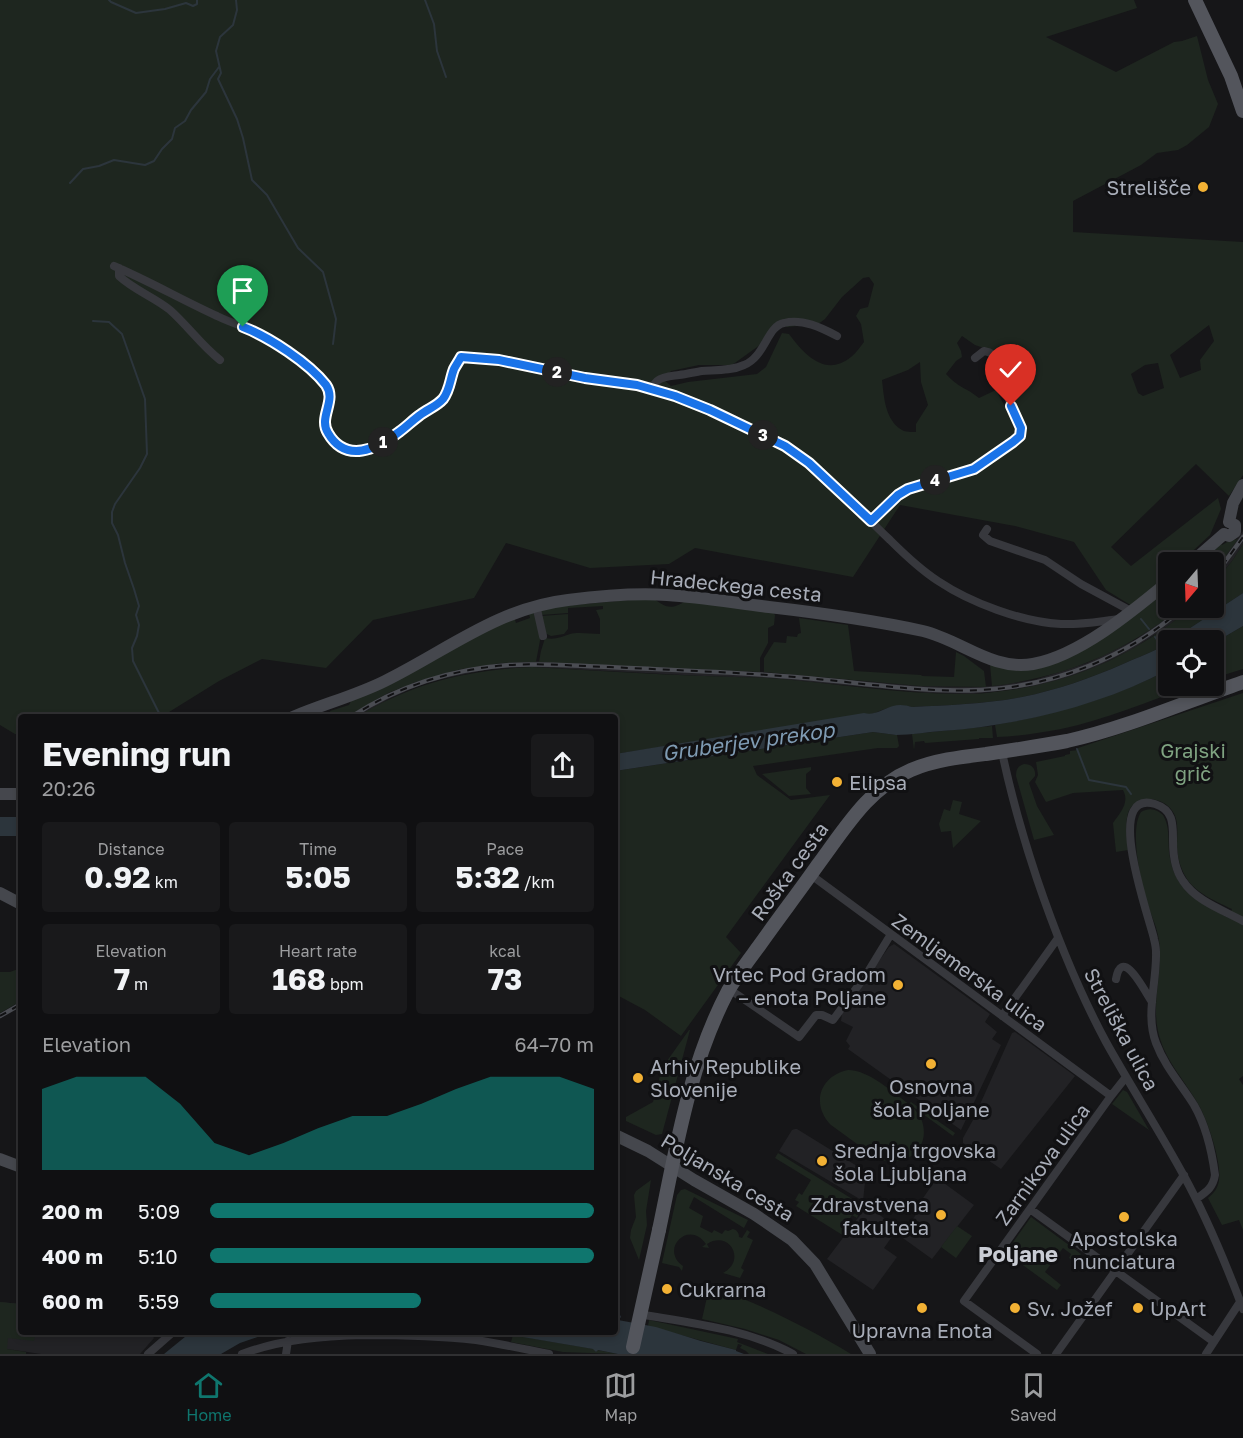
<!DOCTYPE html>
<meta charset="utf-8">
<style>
body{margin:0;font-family:"Golos Text",sans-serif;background:#19191b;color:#f1f3f6;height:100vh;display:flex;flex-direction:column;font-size:22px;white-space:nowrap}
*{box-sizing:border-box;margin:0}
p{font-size:20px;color:#9c9d9f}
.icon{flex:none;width:33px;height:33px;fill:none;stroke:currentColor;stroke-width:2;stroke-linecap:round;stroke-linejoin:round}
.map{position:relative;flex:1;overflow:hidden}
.details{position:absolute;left:18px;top:714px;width:600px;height:621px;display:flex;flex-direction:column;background:#101012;border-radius:6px;box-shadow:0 3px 9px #0003,0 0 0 2px #303032}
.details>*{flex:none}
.needle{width:39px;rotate:199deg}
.buttons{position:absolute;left:1158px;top:552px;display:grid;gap:12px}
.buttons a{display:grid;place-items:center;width:66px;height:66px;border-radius:6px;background:#101012;box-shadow:0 3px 9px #0003,0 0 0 2px #303032;font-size:30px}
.pin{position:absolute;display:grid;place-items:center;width:51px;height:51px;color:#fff;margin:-62px -26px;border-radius:50% 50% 50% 0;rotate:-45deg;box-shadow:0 0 6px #0007}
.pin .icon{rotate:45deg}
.km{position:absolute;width:30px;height:30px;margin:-15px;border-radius:50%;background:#222;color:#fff;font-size:16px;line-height:30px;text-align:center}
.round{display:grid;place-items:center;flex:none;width:63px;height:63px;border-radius:6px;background:#19191b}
.summary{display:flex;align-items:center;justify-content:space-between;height:102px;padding:0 24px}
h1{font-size:33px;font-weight:700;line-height:45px}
.metrics{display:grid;grid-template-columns:repeat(3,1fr);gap:9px;height:102px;padding:6px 24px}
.metrics div{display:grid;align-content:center;border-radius:6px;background:#19191b;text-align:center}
.metrics b{font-size:30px;font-weight:700}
.metrics small{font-size:16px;font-weight:400}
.metrics p{font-size:16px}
.chart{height:168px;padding:12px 24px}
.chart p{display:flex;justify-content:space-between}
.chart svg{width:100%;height:108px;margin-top:6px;fill:#0f766e;opacity:.7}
ul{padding:0 24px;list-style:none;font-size:20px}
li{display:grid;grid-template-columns:96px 72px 1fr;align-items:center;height:45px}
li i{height:15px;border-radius:8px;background:#0f766e}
.menu{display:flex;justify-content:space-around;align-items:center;height:84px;border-top:2px solid #303032;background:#101012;font-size:16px;color:#9c9d9f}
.menu a{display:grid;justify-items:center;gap:3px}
.menu .current{color:#0f766e}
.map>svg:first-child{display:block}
</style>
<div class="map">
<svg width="1243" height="1354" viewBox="0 0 1243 1354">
<rect width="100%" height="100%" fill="#161618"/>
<path fill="#222225" d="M 1243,531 L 1243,544 L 1232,561 L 1214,583 L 1214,572 Z
M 1179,608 L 1190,608 L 1171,624 L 1131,650 L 1096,667 L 1066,678 L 1041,685 L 1016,689 L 973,694 L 929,693 L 767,678 L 703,676 L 532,667 L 489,669 L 442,679 L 418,686 L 391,698 L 357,717 L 347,717 L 388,693 L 432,677 L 462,669 L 483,666 L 530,661 L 760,672 L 920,686 L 980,687 L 1000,685 L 1034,680 L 1087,663 L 1135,640 Z
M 894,944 L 990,1014 L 985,1022 L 997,1032 L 992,1039 L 1001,1045 L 961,1130 L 848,1049 L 850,1046 L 846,1041 L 853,1027 L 841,1021 L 842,1014 L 850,1001 L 889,947 Z
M 1015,1032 L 1075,1076 L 1001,1169 L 963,1143 L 963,1138 L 973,1120 L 1012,1033 Z
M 795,1129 L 797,1129 L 865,1171 L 866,1173 L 863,1201 L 779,1151 L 792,1130 Z
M 937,1178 L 974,1205 L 932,1259 L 900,1236 L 924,1204 L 921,1201 Z
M 867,1206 L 898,1228 L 884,1248 L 897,1257 L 873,1290 L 827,1259 Z
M 0,1302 L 21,1304 L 21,1332 L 150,1332 L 154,1338 L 140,1354 L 41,1354 L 0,1348 Z"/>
<path fill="#1e261f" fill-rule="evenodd" d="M 0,0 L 1134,0 L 1137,8 L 1046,37 L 1116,72 L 1174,42 L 1182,41 L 1197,36 L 1208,80 L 1218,104 L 1209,127 L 1187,145 L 1178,150 L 1157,153 L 1141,165 L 1073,201 L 1073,232 L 1243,242 L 1243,475 L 1229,496 L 1196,464 L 1111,547 L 1131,566 L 1218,498 L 1221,509 L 1210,535 L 1181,562 L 1168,562 L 1168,574 L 1132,606 L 1106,590 L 1074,542 L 1015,526 L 900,505 L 853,577 L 695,548 L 669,564 L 590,568 L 506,543 L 474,598 L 373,620 L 326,668 L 262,659 L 219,681 L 161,717 L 21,717 L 21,734 L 15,734 L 0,725 ZM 869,277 L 874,284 L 868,307 L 860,309 L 856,316 L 861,324 L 864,342 C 860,347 856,353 851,357 C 825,378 804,354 789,334 L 782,333 L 766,367 L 757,374 L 688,382 L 671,386 L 663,379 L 671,371 L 699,365 L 732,365 L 764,342 L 775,323 L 787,327 L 818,324 L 825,319 L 842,297 L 863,278 ZM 1209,325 L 1214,341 L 1200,360 L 1201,370 L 1180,378 L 1170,355 ZM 962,336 L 975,345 L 990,350 L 999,357 L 1011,357 L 1018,355 L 1020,377 L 1012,376 L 1018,391 L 1012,402 L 1022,423 L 1015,425 L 996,390 L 979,398 C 967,388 957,387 946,374 L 956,361 L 962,357 L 961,351 L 957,343 ZM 920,362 L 921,382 L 928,405 L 916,424 L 916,432 C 912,432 905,432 902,430 C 885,420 884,397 882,380 L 908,370 ZM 1158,363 L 1164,388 L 1143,396 L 1138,393 L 1131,374 L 1145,365 Z
M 1238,539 L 1214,572 L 1214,562 L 1201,562 L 1221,544 L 1222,545 L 1229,541 Z
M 1243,544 L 1243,593 L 1172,640 L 1168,640 L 1168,643 C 1154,652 1138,657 1123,664 C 1091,678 1057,690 1022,697 C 986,704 949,705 912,707 C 897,703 884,709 870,715 L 615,754 L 615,717 L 357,717 C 412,683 467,670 532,667 C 589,670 647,674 704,676 C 725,677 746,677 768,678 C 835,683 903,695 971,694 C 981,694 992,692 1002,691 C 1073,683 1137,654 1190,608 L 1214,608 L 1214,583 L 1232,561 Z
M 1168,587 L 1168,608 L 1179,608 C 1125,653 1061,678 992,686 L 990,664 L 1043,666 Z
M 653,598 C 666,608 671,610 686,601 L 772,611 L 775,615 L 774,625 L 768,628 L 768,643 L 760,658 L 760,672 L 539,662 L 541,651 L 545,638 C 555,640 561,637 570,634 C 578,632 591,634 600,634 L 600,619 L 596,610 L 603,609 L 603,606 L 568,608 L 568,613 L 541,615 L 540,609 L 549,607 Z
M 535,611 L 541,635 L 536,662 L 502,663 L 462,669 L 446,673 L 416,682 L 388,693 L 347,717 L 328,717 L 331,715 L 330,711 L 349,705 L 352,699 L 514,617 L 516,623 L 530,618 L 529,613 Z
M 568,614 L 568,629 L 564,634 L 551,636 L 545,633 L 541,616 Z
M 799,618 L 848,625 L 854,671 L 921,675 L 922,676 L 954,677 L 956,652 L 964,656 L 984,671 L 986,687 L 920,686 L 764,672 L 764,658 L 774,642 L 786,643 L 787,636 L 797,637 L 798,634 L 801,633 Z
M 1243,626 L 1243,669 L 1214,678 L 1214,643 Z
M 1168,670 L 1168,686 L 1193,686 C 1151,700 1104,720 1061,729 C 1040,733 1019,736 997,737 L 995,725 C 1055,714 1114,698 1168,670 Z
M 1243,693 L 1243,1076 L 1239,1079 L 1243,1085 L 1243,1230 L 1239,1220 L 1222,1225 L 1208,1198 C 1214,1193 1218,1188 1219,1180 C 1222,1162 1207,1118 1197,1102 C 1183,1078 1164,1059 1158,1031 C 1151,999 1165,967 1158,935 C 1156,925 1151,915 1148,905 C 1141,884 1129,830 1141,812 C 1149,807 1157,809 1163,815 C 1170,827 1168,839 1169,852 C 1174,892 1198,901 1229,918 L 1232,909 C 1217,902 1196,893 1187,879 C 1180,868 1177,856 1177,844 C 1177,833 1179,821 1173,812 C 1164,796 1135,793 1128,813 C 1125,824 1127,838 1128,850 L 1116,852 L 1113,823 C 1120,813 1130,803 1123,790 L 1073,793 L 1046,802 L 1035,782 L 1038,775 L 1036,762 L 1065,756 L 1065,755 L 1070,754 L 1070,751 L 1078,750 L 1078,748 Z
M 992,726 L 993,738 L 979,738 L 979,739 L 925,743 L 924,741 L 915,742 L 914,750 L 912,734 Z
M 873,732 L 897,735 L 899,746 L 897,748 L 878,748 L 753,766 L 757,775 L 791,800 L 830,795 L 726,937 L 741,953 L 681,1036 L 645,1010 L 615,994 L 615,771 Z
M 1024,764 C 1032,764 1036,769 1035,776 L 1029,783 L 1037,806 L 1054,835 L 1034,840 L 1016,776 C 1016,769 1018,766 1024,764 Z
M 811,767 L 811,770 L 806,774 L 806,788 L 811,794 L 789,796 L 762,774 Z
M 953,800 L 962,802 L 959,814 L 981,821 L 953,848 L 951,831 L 941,832 L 939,824 L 944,809 L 950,811 Z
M 21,968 L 21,1001 L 0,1013 L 0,972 L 10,972 Z
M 689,1030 L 690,1030 L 662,1134 L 656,1135 L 626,1121 L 626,1117 L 653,1102 L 662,1068 Z
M 848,1070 C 869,1070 892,1092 909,1104 L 911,1102 L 955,1133 L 953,1136 L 912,1106 C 915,1110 920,1115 922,1121 C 932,1152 900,1171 875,1157 L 831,1125 C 811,1105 819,1076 848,1070 Z
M 1123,1090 L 1127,1092 L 1149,1130 L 1112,1104 Z
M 778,1153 L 862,1205 L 857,1218 L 852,1215 L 843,1229 L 844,1236 L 796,1206 L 799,1202 L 795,1200 L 799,1193 L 802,1195 L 811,1180 L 775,1158 Z
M 651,1180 L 646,1211 L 647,1225 L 639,1260 L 630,1238 L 631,1230 L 636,1217 L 634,1195 L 636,1191 Z
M 685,1189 L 748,1220 L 744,1228 L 694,1197 L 689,1208 L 703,1216 L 700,1227 L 712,1233 L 714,1230 L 722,1234 L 725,1230 L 728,1231 L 733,1229 C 737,1230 739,1233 739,1237 L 742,1238 L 747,1230 L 750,1232 L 747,1237 L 753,1240 L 741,1268 L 744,1270 L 740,1278 L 723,1273 C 747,1260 729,1230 707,1244 L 709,1248 L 702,1247 L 706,1244 C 689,1219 659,1249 683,1266 L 682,1271 L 679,1267 L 662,1263 L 677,1195 L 681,1190 Z
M 1031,1217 L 1081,1254 L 1075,1262 L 1069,1258 L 1071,1254 L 1063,1248 L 1045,1272 L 1061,1285 L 1057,1290 L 1020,1263 L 1016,1263 L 1004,1255 Z
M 957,1226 L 972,1236 L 956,1258 L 941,1247 Z
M 710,1284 L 722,1286 L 721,1290 C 764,1306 812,1330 851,1354 L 806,1354 L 779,1340 L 745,1329 L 702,1319 Z
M 0,1302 L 21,1304 L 21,1332 L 36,1332 L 34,1341 L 8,1338 L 7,1349 L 26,1352 L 26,1354 L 0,1354 Z
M 649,1320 L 738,1339 L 737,1342 L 768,1354 L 749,1354 L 746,1351 L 740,1348 L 742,1345 L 738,1344 L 736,1350 L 648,1326 Z
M 513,1335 L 594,1349 L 596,1352 L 597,1350 L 618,1354 L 563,1352 L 511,1342 Z"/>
<path fill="#2c353c" d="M 1243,593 L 1243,626 L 1214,643 L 1214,640 L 1172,640 Z
M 1168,643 L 1168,670 C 1099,706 1020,725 942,731 C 927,732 911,735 896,735 C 889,734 881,733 873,732 L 615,771 L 615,754 L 864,713 C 874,716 883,709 893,706 C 899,704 906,705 912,707 C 949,705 986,704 1022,697 C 1057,690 1091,678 1123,664 C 1138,657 1154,652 1168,643 Z
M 0,817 L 21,817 L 21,836 L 0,836 Z
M 620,1315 L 621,1317 L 618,1320 L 656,1327 L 701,1341 L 736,1350 L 736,1351 L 744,1354 L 618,1354 L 598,1350 L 596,1352 L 593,1349 L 494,1332 L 615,1332 L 615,1319 Z
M 191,1332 L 272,1332 L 240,1343 L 221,1354 L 164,1354 Z"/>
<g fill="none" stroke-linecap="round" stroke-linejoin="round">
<path stroke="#2c353c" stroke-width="2" d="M 109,0 L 111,2 L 136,13 L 165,9 L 186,3 L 193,6 L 197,4 L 197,0
M 236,0 L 237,10 L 233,25 L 220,37 L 216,51 L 221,73 L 218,79 L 237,119 L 243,138 L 252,180 L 267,195 L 298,248 L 323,272 L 336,319 L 333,344
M 425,0 L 434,24 L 437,51 L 446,77
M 70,183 L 83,169 L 99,166 L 114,160 L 145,165 L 154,161 L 162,149 L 172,139 L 175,128 L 185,121 L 191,110 L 206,92 L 210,79 L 219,67
M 93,321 L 109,322 L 122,334 L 145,399 L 147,454 L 140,468 L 115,504 L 112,512 L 112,523 L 118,535 L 125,563 L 134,589 L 139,606 L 136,615 L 139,625 L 137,636 L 132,648 L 133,661 L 161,717
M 1141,619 L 1149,629
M 1155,637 L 1164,649
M 1077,749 L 1089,780 L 1126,787 L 1131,794"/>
<path stroke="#37383d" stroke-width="8" d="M 114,266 C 149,281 182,300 217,316 C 229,322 242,326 255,331 C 275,341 306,363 321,380 C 344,404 310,416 335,442 C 339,446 344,450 350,451 C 376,457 402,427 421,414 C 428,409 437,406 443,398 C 450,390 450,378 454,369 C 456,365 459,361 461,357 C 503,359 541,369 582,377 C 604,382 627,382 649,388 C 676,394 703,407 729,418 C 748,427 768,436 786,447 C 825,471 857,509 890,540 C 905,555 921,570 938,581 C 971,603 1022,622 1061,624 C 1081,625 1101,621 1120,619
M 119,268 L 119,276 C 134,290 154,297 170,310 C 188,326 201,345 220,360
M 651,388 C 652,387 656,382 657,381 C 663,376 672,376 679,375 C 687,374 695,372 702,371 C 716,370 731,371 744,365 C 765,357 767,326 784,323 C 802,318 822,328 837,336
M 871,521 L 898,495 L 908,489 C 929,481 954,478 975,469 C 983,465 1021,439 1021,432 C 1022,423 1014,413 1011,406 C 1008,399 1007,391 1005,383 C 1003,370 1000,353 984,351 L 975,358
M 987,529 L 983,535 L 990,541 L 1045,560 L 1081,584 L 1131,611
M 536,605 L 543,636
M 1002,752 C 1011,795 1023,837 1037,879 C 1056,935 1078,990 1106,1042 C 1131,1087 1159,1130 1184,1176 C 1207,1218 1226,1264 1243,1309
M 811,875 L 1111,1096
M 1116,979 C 1122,944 1146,994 1152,1002
M 729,989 L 799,1037 L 816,1015 L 822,1015 L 833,1020 L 866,975 L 891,934
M 1002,1016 L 1058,938
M 1196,1199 C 1206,1192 1213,1188 1215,1175 C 1212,1152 1206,1126 1194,1105 C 1181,1084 1165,1067 1156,1043 C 1145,1014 1157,983 1156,952 C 1156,948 1155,943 1154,939 C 1151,922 1101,788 1155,804 C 1174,810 1173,825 1173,841 C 1173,855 1175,870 1183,881 C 1196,901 1223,910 1243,921
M 1030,1209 L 1214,1342
M 639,1314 C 691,1323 747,1329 793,1354
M 148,1354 L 173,1332
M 242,1354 C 282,1339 323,1336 365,1335 C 402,1335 439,1336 476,1340 C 500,1344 525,1349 549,1354
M 286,1354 L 288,1341
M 1037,1354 L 964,1301 L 1111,1096 L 1126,1077
M 1056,1354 L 1184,1175
M 1206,1354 L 1240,1302"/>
<path stroke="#45474d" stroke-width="12" d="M 1229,522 L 1233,503 L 1243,485
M 1224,534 L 1229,536 L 1235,532 L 1235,525 L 1229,522
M 1192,562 L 1224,534
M 293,717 C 323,704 355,696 385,681 C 446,651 498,608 568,600 C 599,596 635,593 667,595 C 701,597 735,603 769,607 C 821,613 872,620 923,631 C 961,640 992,671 1033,664 C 1079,656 1133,611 1168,582
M 0,794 L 21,794
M 0,893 L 21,904
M 615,1135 L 648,1151 L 694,1180 L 754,1214 L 792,1240 L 815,1264 L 870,1354
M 0,1159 L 21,1167"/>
<path stroke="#53555c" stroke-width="14" d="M 1195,0 L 1231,76 L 1243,111
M 659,1230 C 676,1149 689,1065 728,991 C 737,975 748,961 759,946 C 778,919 798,893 817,866 C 844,830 868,788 911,770 C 935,760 961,757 986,754 C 1013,750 1040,746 1067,741 C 1126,728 1185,702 1243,682"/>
<g stroke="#4a4c52" stroke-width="4.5">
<path id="rail" d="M 1214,577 L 1243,537
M 351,717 C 398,686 453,669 509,665 C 542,663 576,666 609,667 C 671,670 733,672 795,677 C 857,682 919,693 981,690 C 1056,686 1127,657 1183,608
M 0,1016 L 21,1004"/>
</g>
<use href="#rail" stroke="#111113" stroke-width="2" stroke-dasharray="7" stroke-linecap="butt"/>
<path stroke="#53555c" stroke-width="14" d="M 633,1347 L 659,1230"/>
</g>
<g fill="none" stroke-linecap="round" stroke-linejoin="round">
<g stroke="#fff" stroke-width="12">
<path id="route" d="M 243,327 C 269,337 309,363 326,385 C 337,401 318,417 328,433 C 346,464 377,449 399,432 C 406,427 413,420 420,415 C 428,409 437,406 443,399 C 450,390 450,379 454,369 C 456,365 459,361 461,357 L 499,360 L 585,378 L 637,385 L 675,396 L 710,410 L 785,446 L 809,463 L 871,521 L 898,495 L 908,489 L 974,469 L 1013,442 L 1020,436 L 1021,428 L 1011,406"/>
</g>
<use href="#route" stroke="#1a73e8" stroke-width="8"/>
</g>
<g fill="#f2b134" stroke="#111113" stroke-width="2">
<circle cx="1203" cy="187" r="6"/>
<circle cx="837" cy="782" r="6"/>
<circle cx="898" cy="985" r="6"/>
<circle cx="931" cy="1064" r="6"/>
<circle cx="638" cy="1078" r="6"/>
<circle cx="822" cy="1161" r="6"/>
<circle cx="941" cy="1215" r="6"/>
<circle cx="1124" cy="1217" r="6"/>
<circle cx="667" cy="1289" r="6"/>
<circle cx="922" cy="1308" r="6"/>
<circle cx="1015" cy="1308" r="6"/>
<circle cx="1138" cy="1308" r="6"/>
</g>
<g text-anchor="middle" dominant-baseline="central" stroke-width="6" stroke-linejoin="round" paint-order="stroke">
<g font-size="20" fill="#a8adb8" stroke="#111113" text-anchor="start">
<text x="1191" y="187" text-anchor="end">Strelišče</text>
<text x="849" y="782">Elipsa</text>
<text x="886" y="974" text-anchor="end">Vrtec Pod Gradom<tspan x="886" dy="23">– enota Poljane</tspan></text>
<text x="650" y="1066">Arhiv Republike<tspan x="650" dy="23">Slovenije</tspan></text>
<text x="931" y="1086" text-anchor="middle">Osnovna<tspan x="931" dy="23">šola Poljane</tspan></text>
<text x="834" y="1150">Srednja trgovska<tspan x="834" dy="23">šola Ljubljana</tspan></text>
<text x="929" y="1204" text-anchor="end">Zdravstvena<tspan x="929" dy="23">fakulteta</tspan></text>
<text x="1124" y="1238" text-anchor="middle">Apostolska<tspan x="1124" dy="23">nunciatura</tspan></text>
<text x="679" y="1289">Cukrarna</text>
<text x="1027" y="1308">Sv. Jožef</text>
<text x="1150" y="1308">UpArt</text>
<text x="922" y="1330" text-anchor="middle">Upravna Enota</text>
</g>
<g font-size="20" fill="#a8adb8" stroke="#111113">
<text transform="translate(736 585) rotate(6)">Hradeckega cesta</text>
<text transform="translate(789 871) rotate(-54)">Roška cesta</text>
<text transform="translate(970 972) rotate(36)">Zemljemerska ulica</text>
<text transform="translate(1122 1029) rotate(62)">Streliška ulica</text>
<text transform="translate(1042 1164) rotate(-54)">Zarnikova ulica</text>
<text transform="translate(728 1177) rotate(31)">Poljanska cesta</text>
</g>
<g font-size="20" fill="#7fa381" stroke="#111113">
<text x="1193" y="750">Grajski<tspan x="1193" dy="23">grič</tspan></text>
</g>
<g font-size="21" font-style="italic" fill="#7f9bb3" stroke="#111113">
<text transform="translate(748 741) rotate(-8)">Gruberjev prekop</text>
</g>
<g font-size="22" font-weight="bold" fill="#c9ccd4" stroke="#111113">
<text x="1018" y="1253">Poljane</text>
</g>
</g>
</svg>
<div class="buttons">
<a><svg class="needle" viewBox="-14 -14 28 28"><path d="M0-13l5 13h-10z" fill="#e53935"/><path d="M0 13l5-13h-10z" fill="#9c9d9f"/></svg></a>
<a><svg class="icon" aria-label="locate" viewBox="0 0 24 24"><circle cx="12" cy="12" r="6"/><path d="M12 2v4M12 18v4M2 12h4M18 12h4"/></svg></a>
</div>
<div class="pin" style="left:243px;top:327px;background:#1e9e55"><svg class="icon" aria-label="arrive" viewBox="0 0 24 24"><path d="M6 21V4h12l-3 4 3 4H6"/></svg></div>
<div class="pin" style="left:1011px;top:406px;background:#d93025"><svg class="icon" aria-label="check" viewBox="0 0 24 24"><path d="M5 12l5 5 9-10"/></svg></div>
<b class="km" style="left:383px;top:442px">1</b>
<b class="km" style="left:557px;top:372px">2</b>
<b class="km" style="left:763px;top:435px">3</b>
<b class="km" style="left:935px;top:480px">4</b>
<section class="details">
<div class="summary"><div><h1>Evening run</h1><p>20:26</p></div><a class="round"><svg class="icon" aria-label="share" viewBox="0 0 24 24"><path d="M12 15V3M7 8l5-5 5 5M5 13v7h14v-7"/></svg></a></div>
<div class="metrics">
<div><p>Distance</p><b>0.92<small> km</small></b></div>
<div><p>Time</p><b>5:05</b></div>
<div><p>Pace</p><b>5:32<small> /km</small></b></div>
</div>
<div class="metrics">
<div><p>Elevation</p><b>7<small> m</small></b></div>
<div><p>Heart rate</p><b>168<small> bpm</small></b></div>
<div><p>kcal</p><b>73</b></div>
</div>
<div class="chart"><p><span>Elevation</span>64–70 m</p>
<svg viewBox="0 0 160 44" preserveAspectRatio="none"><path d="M0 44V11L10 6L20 6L30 6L40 17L50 33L60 38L70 33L80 27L90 22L100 22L110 17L120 11L130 6L140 6L150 6L160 11V44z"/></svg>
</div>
<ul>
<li><b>200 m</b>5:09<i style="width:100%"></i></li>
<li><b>400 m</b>5:10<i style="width:100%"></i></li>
<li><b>600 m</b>5:59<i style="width:55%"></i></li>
</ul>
</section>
</div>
<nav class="menu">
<a class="current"><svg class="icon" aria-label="home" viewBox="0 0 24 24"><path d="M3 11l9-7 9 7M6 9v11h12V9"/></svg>Home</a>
<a><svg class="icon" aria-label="map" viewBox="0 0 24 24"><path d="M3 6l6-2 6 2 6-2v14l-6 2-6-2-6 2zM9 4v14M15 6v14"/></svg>Map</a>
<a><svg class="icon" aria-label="saved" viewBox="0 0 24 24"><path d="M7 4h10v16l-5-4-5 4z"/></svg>Saved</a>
</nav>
